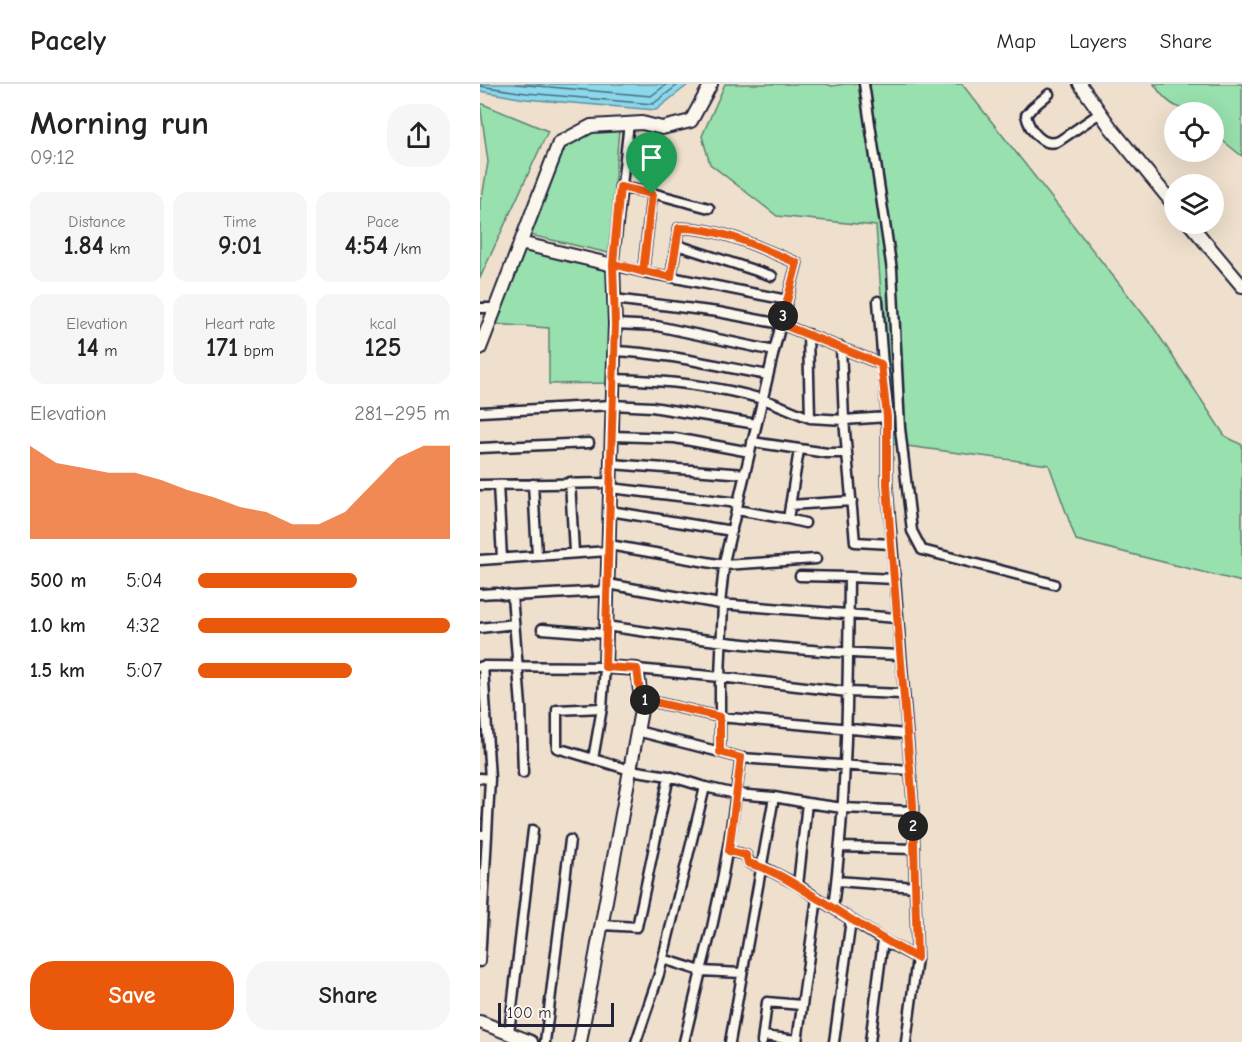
<!DOCTYPE html>
<meta charset="utf-8">
<style>
body{margin:0;font-family:"Comic Neue",sans-serif;background:#f6f6f6;color:#222;height:100vh;display:flex;flex-direction:column;font-size:22px;white-space:nowrap}
*{box-sizing:border-box;margin:0}
p{font-size:20px;color:#767676}
.icon{flex:none;width:33px;height:33px;fill:none;stroke:currentColor;stroke-width:2;stroke-linecap:round;stroke-linejoin:round}
.map{position:relative;flex:1;overflow:hidden}
.panel{display:flex;flex-direction:column;background:#fff;width:480px}
.panel>*{flex:none}
.buttons{position:absolute;left:684px;top:18px;display:grid;gap:12px}
.buttons a{display:grid;place-items:center;width:60px;height:60px;border-radius:50%;background:#fff;box-shadow:0 6px 24px #0002;font-size:30px}
.scale{position:absolute;left:18px;bottom:15px;width:116px;box-sizing:border-box;padding-left:6px;border:3px solid #22223b;border-top:0;font-size:16px;line-height:21px;white-space:nowrap;color:#22223b;-webkit-text-stroke:4px #fbf7ec;paint-order:stroke}
.pin{position:absolute;display:grid;place-items:center;width:51px;height:51px;color:#fff;margin:-62px -26px;border-radius:50% 50% 50% 0;rotate:-45deg;box-shadow:0 0 6px #0007}
.pin .icon{rotate:45deg}
.km{position:absolute;width:30px;height:30px;margin:-15px;border-radius:50%;background:#222;color:#fff;font-size:16px;line-height:30px;text-align:center}
.round{display:grid;place-items:center;flex:none;width:63px;height:63px;border-radius:24px;background:#f6f6f6}
.overview{display:flex;align-items:center;justify-content:space-between;height:102px;padding:0 30px}
h1{font-size:33px;font-weight:800;line-height:45px}
.figures{display:grid;grid-template-columns:repeat(3,1fr);gap:9px;height:102px;padding:6px 30px}
.figures div{display:grid;align-content:center;border-radius:15px;background:#f6f6f6;text-align:center}
.figures b{font-size:26px;font-weight:800}
.figures small{font-size:16px;font-weight:400}
.figures p{font-size:16px}
.chart{height:168px;padding:12px 30px}
.chart p{display:flex;justify-content:space-between}
.chart svg{width:100%;height:108px;margin-top:6px;fill:#ea580c;opacity:.7}
.action{display:flex;gap:12px;margin-top:auto;padding:12px 30px}
.action a{flex:1;height:69px;border-radius:24px;background:#ea580c;color:#fff;font-size:24px;font-weight:800;line-height:69px;text-align:center}
.action a+a{background:#f6f6f6;color:#222}
ul{padding:0 30px;list-style:none;font-size:20px}
li{display:grid;grid-template-columns:96px 72px 1fr;align-items:center;height:45px}
li i{height:15px;border-radius:8px;background:#ea580c}
header{display:flex;align-items:center;gap:36px;box-sizing:border-box;height:84px;padding:0 30px;background:#fff;border-bottom:2px solid #e0e0e0}
header strong{font-size:28px}
nav{display:flex;gap:33px;margin-inline-start:auto;font-size:21px}
main{display:flex;flex:1;min-height:0}
.map>svg:first-child{display:block}
</style>
<header>
<strong>Pacely</strong>
<nav><a>Map</a><a>Layers</a><a>Share</a></nav>
</header>
<main>
<section class="panel">
<div class="overview"><div><h1>Morning run</h1><p>09:12</p></div><a class="round"><svg class="icon" aria-label="share" viewBox="0 0 24 24"><path d="M12 15V3M7 8l5-5 5 5M5 13v7h14v-7"/></svg></a></div>
<div class="figures">
<div><p>Distance</p><b>1.84<small> km</small></b></div>
<div><p>Time</p><b>9:01</b></div>
<div><p>Pace</p><b>4:54<small> /km</small></b></div>
</div>
<div class="figures">
<div><p>Elevation</p><b>14<small> m</small></b></div>
<div><p>Heart rate</p><b>171<small> bpm</small></b></div>
<div><p>kcal</p><b>125</b></div>
</div>
<div class="chart"><p><span>Elevation</span>281–295 m</p>
<svg viewBox="0 0 160 44" preserveAspectRatio="none"><path d="M0 44V6L10 13L20 15L30 17L40 17L50 20L60 24L70 27L80 31L90 33L100 38L110 38L120 33L130 22L140 11L150 6L160 6V44z"/></svg>
</div>
<ul>
<li><b>500 m</b>5:04<i style="width:63%"></i></li>
<li><b>1.0 km</b>4:32<i style="width:100%"></i></li>
<li><b>1.5 km</b>5:07<i style="width:61%"></i></li>
</ul>
<div class="action"><a>Save</a><a>Share</a></div>
</section>
<div class="map">
<svg width="762" height="958" viewBox="0 0 762 958">
<rect width="100%" height="100%" fill="#efe0cd"/>
<filter id="ink" filterUnits="userSpaceOnUse"><feTurbulence type="fractalNoise" baseFrequency=".0167" numOctaves="2"/><feDisplacementMap in="SourceGraphic" scale="12" xChannelSelector="R" yChannelSelector="G"/><feConvolveMatrix kernelMatrix="1 2 1 2 8 2 1 2 1" color-interpolation-filters="sRGB"/></filter>
<g filter="url(#ink)">
<path fill="#98e0ae" stroke="#5d8174" stroke-width="1.5" d="M 245,0 L 346,0 L 352,2 L 364,0 L 482,0 L 674,244 L 745,352 L 762,361 L 762,498 L 596,456 L 569,381 L 412,360 L 396,142 L 297,132 L 230,80 L 222,52 Z
M 674,0 L 762,0 L 762,72 L 734,50 L 734,28 C 705,28 690,26 674,0 Z
M 0,19 L 68,47 L 0,194 L 0,114 L 2,114 L 8,78 Z
M 139,44 L 129,169 L 50,151 L 82,61 L 111,48 Z
M 44,167 L 129,186 L 129,299 L 69,300 L 69,244 L 14,240 Z"/>
<path fill="#8ad8e9" stroke="#608fa3" stroke-width="1.5" d="M 0,0 L 209,0 L 176,26 L 45,15 L 0,7 Z"/>
<g fill="none" stroke-linecap="round" stroke-linejoin="round">
<path stroke="#4c6b81" stroke-width="1.5" d="M 36,0 L 171,12 L 187,0
M 0,2 L 46,9 L 173,20 L 199,0"/>
<g stroke="#22223b" stroke-width="13">
<path id="street" d="M 384,0 L 412,186 L 420,344 L 432,447 L 442,466 L 574,500
M 569,10 L 552,24 L 546,31 C 549,46 563,64 579,57 L 620,29
M 149,39 L 133,181 L 163,188
M 140,103 L 172,109
M 229,124 L 172,109 L 163,188 L 191,193 L 199,144 C 240,143 280,164 317,179 L 294,267 L 245,474 L 240,520 L 417,534
M 197,161 L 292,192
M 191,193 L 307,216
M 134,215 L 238,228 L 301,240 L 401,280
M 0,224 L 16,224
M 135,240 L 177,242 L 294,267
M 328,250 L 330,334 L 364,336 L 361,263
M 134,267 C 187,269 237,282 288,291
M 133,295 C 183,296 234,301 282,315 C 298,320 314,328 330,334
M 0,328 L 132,321 L 172,323 L 276,340
M 407,333 L 364,336 L 375,458 L 411,460
M 132,352 L 195,354 L 270,368
M 272,358 L 347,369 L 367,369
M 0,364 L 109,359
M 131,380 L 265,390
M 90,398 L 94,468
M 53,400 L 57,471
M 0,401 L 130,399
M 18,401 L 22,474
M 130,404 L 258,419
M 310,421 L 372,417
M 257,426 L 308,435 L 319,366
M 130,427 L 252,447
M 308,435 L 325,439
M 129,461 L 244,481 L 336,475
M 0,476 L 128,467
M 320,492 L 369,493
M 415,495 L 433,720 L 437,874
M 128,500 L 240,520
M 0,510 L 17,509 L 32,512
M 126,542 C 224,557 321,568 420,571
M 0,544 L 34,540
M 62,545 L 126,550
M 3,582 L 125,583 L 122,624 L 77,626 L 77,664 L 150,686 L 189,692 L 157,843 L 123,841
M 0,583 L 3,582 L 10,695 L 0,694
M 157,585 L 240,593 L 243,520
M 161,615 L 240,633 L 426,650
M 157,647 L 240,668
M 261,674 L 430,686
M 113,675 L 122,624
M 43,689 L 41,622 L 32,512 L 127,507
M 294,713 L 327,719 L 318,801 L 337,814 L 317,958
M 327,719 L 363,724 L 433,727
M 0,751 L 7,751 L 0,878
M 7,751 L 10,695
M 361,763 L 434,765
M 249,767 L 266,771 L 269,779 L 283,783 L 318,801
M 357,797 L 435,803
M 337,814 L 403,856 L 437,874 L 426,958
M 353,824 C 367,714 368,604 369,493 L 415,495 L 407,400 L 407,333 L 398,217
M 183,875 L 221,887 C 237,828 248,771 256,710 L 225,703
M 29,949 L 53,746
M 283,952 L 317,956
M 65,958 L 90,756
M 156,958 L 179,890 L 225,703 L 189,692
M 204,958 L 221,887 L 262,889
M 250,958 L 294,713 L 256,710 L 261,674 L 240,668 L 240,593 L 368,608 L 423,610
M 282,958 L 287,918 L 321,921
M 354,958 L 371,836
M 390,958 L 403,856"/>
</g>
<g stroke="#22223b" stroke-width="16">
<path id="secondary" d="M 600,0 L 631,44 L 694,121
M 710,140 L 762,202
M 40,159 L 133,181 L 135,240 L 125,583 L 157,585 L 162,621 L 100,958
M 0,264 L 79,59 L 111,42 L 162,39 L 182,44 L 211,37 L 231,0
M 0,938 L 51,958"/>
</g>
<use href="#street" stroke="#fbf7ec" stroke-width="8"/>
<use href="#secondary" stroke="#fbf7ec" stroke-width="12"/>
</g>
</g>
<g fill="none" stroke-linecap="round" stroke-linejoin="round" filter="url(#ink)">
<g stroke="#fff" stroke-width="12">
<path id="route" d="M 172,110 L 163,188 L 133,180 L 135,240 L 125,583 L 157,585 L 161,615 L 240,633 L 240,668 L 261,674 L 249,767 L 266,771 L 268,779 C 296,786 318,803 342,817 C 373,837 404,856 437,874 L 433,720 L 411,460 L 407,400 L 407,333 L 401,280 L 301,240 L 317,179 C 280,164 240,143 199,144 L 191,193 L 133,180 L 140,103 L 172,110"/>
</g>
<use href="#route" stroke="#ea580c" stroke-width="8"/>
</g>
</svg>
<div class="buttons">
<a><svg class="icon" aria-label="locate" viewBox="0 0 24 24"><circle cx="12" cy="12" r="6"/><path d="M12 2v4M12 18v4M2 12h4M18 12h4"/></svg></a>
<a><svg class="icon" aria-label="layers" viewBox="0 0 24 24"><path d="M12 4l9 5-9 5-9-5zM3 14l9 5 9-5"/></svg></a>
</div>
<div class="scale">100 m</div>
<div class="pin" style="left:172px;top:110px;background:#1e9e55"><svg class="icon" aria-label="arrive" viewBox="0 0 24 24"><path d="M6 21V4h12l-3 4 3 4H6"/></svg></div>
<b class="km" style="left:165px;top:616px">1</b>
<b class="km" style="left:433px;top:742px">2</b>
<b class="km" style="left:303px;top:232px">3</b>
</div>
</main>
